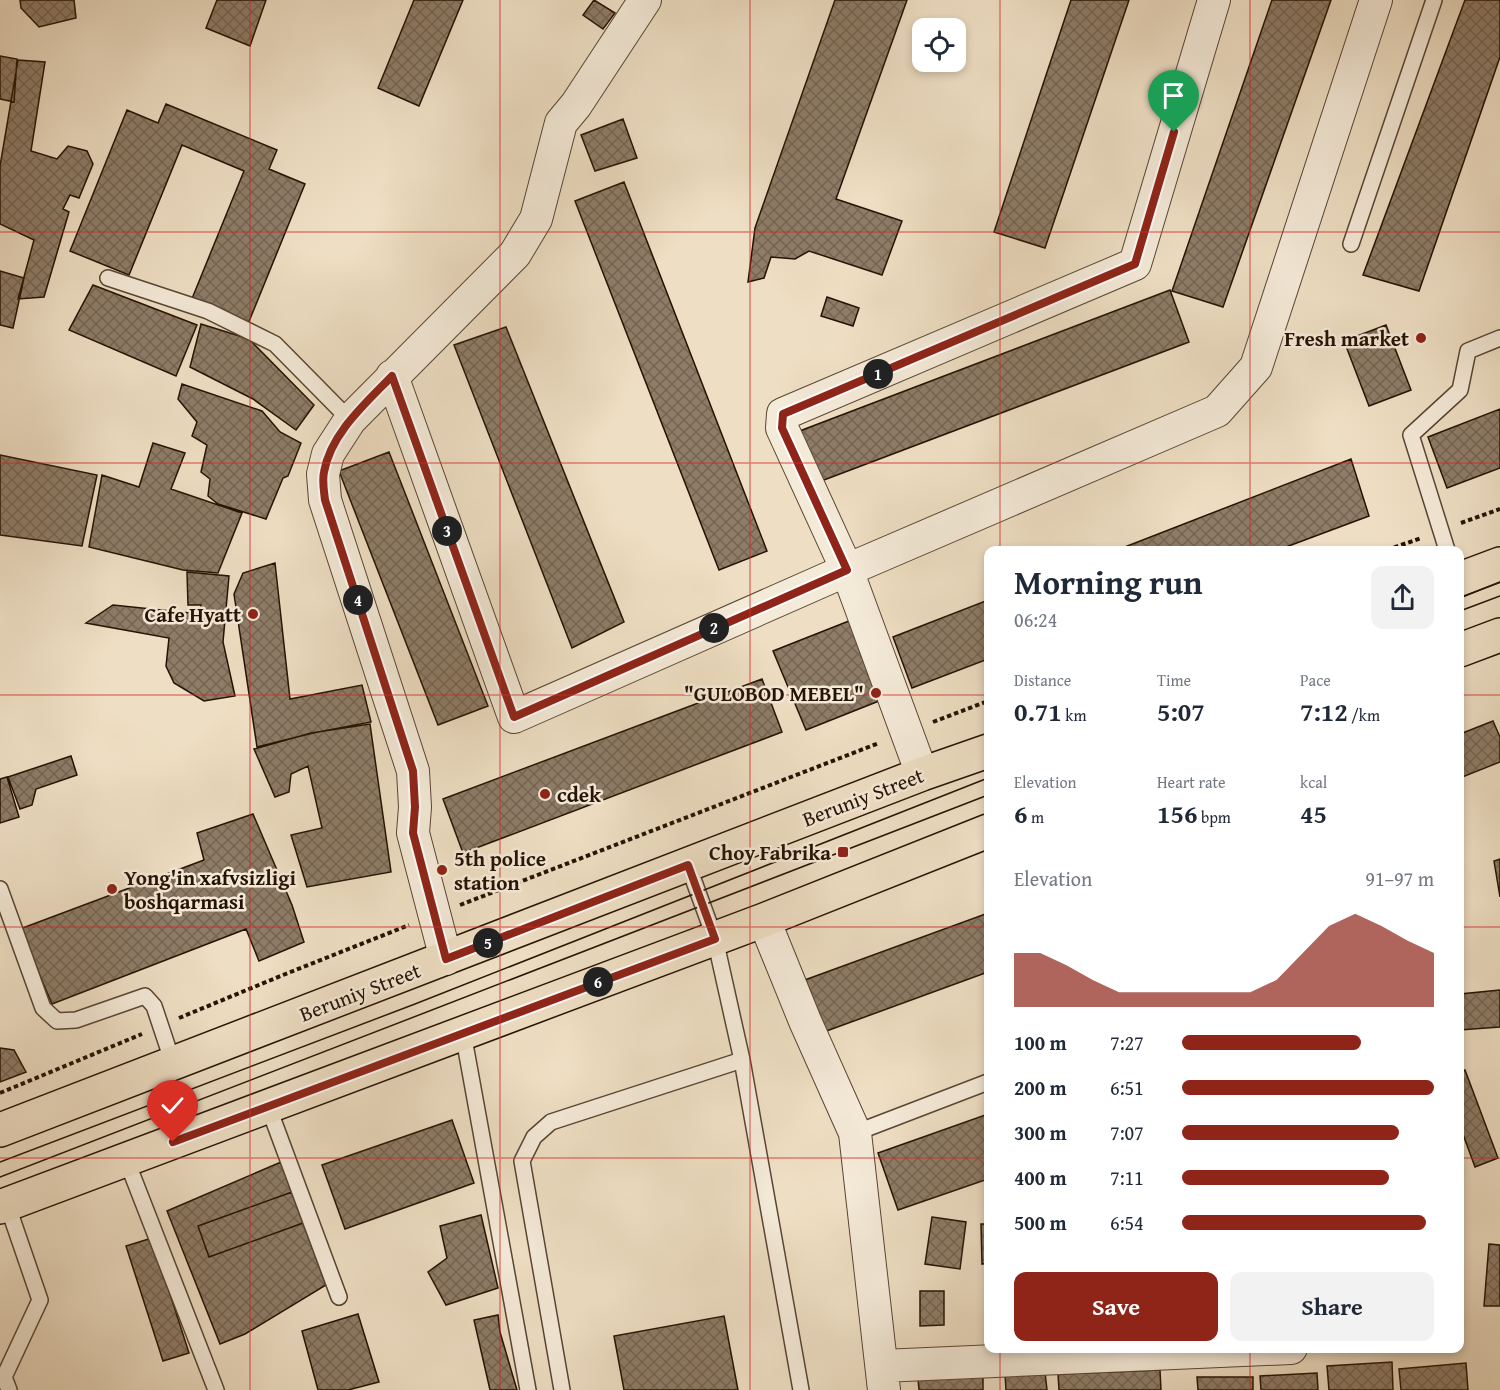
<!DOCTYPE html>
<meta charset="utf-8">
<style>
body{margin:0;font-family:"Gentium Book Plus",serif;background:#f2f2f3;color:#1f2937;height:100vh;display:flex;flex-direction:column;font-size:22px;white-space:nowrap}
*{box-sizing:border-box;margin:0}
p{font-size:20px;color:#747a83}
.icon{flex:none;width:33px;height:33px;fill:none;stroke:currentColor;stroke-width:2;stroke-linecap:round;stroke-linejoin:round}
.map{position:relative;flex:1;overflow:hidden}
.panel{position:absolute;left:984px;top:546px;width:480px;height:807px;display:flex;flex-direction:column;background:#fff;border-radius:12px;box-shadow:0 3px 9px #0003}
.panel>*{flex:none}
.fabs{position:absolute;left:912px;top:18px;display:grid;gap:12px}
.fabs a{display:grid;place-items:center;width:54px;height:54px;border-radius:12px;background:#fff;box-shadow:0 3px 9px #0003;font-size:30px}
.pin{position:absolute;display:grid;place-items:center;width:51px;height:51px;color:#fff;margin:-62px -26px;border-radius:50% 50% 50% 0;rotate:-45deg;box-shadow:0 0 6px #0007}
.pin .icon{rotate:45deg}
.km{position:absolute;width:30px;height:30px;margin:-15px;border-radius:50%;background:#222;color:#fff;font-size:16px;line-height:30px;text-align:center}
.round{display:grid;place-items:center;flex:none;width:63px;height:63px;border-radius:12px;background:#f2f2f3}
.head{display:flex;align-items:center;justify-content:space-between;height:102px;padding:0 30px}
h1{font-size:33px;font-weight:600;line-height:45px}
.figures{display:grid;grid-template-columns:repeat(3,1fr);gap:9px;height:102px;padding:6px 30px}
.figures div{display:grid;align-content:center}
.figures b{font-size:26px;font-weight:600}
.figures small{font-size:16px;font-weight:400}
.figures p{font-size:16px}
.chart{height:168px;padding:12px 30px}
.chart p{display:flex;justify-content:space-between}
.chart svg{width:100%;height:108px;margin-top:6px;fill:#8f2418;opacity:.7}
.button{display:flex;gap:12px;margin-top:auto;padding:12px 30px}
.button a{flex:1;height:69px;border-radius:12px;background:#8f2418;color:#fff;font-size:24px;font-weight:600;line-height:69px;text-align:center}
.button a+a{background:#f2f2f3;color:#1f2937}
ul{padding:0 30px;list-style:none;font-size:20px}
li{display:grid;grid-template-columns:96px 72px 1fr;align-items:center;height:45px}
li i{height:15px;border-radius:8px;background:#8f2418}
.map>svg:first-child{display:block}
</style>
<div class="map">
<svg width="1500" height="1390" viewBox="0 0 1500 1390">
<defs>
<pattern id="building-cross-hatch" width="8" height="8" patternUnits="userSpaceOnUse" patternTransform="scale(1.5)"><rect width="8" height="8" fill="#8e7c67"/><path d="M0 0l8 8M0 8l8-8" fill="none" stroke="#746453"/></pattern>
</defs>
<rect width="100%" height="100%" fill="#eedec3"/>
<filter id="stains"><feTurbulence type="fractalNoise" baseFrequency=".00333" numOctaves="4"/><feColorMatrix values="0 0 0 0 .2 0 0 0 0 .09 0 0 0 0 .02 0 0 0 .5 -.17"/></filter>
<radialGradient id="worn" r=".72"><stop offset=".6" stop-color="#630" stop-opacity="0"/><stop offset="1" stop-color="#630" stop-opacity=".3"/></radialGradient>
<path fill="url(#building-cross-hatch)" stroke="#261203" stroke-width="1.5" d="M 20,0 L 74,0 L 76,18 L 39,27 L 21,8 Z
M 217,0 L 266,0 L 250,46 L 206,28 Z
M 414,0 L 463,0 L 419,106 L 378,88 Z
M 594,0 L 615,13 L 603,29 L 583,15 Z
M 835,0 L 907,0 L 836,199 L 902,221 L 882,275 L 809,251 L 795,259 L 771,257 L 764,278 L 748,282 L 755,228 Z
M 1071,0 L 1129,0 L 1045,248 L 994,232 Z
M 1272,0 L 1331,0 L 1223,307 L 1172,291 Z
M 1465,0 L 1500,0 L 1500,57 L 1419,291 L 1363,275 Z
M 0,56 L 17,59 L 14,102 L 0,99 Z
M 18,60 L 45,62 L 31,151 L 57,159 L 68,146 L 87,151 L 93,164 L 79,198 L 70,195 L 63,209 L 69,212 L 44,297 L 18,299 L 34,240 L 0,224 L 0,166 Z
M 166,104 L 277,150 L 269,169 L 305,184 L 248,324 L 191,301 L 244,171 L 182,145 L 129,275 L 70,251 L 127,110 L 158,123 Z
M 623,119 L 637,158 L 595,171 L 581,135 Z
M 624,182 L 767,551 L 719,570 L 575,201 Z
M 0,271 L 24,278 L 13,328 L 0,325 Z
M 93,285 L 197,325 L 176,376 L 69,330 Z
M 1170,290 L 1189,342 L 816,483 L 797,432 Z
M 827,297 L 859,308 L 853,326 L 821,316 Z
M 201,324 L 249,339 L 314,405 L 296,430 L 253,399 L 190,367 Z
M 1386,325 L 1411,390 L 1369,406 L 1344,341 Z
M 506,327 L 624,622 L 572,648 L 454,345 Z
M 182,384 L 262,411 L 280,432 L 301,443 L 288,476 L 283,478 L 266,519 L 218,504 L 208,496 L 210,479 L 201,472 L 207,445 L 192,436 L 197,422 L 178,399 Z
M 1500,409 L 1500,468 L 1447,488 L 1428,437 Z
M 153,443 L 185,453 L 171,489 L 242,513 L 218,573 L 183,570 L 89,547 L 102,475 L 139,487 Z
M 389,452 L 488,706 L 438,725 L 339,471 Z
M 0,455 L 97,475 L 82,546 L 0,535 Z
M 1351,459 L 1369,516 L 1278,550 L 1117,550 Z
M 275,563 L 290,699 L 362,685 L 371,722 L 313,733 L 257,747 L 234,594 L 243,573 Z
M 187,572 L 229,576 L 223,642 L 235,696 L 204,701 L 174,683 L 166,666 L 169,638 L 86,623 L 113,605 L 200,614 L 201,605 L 188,605 Z
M 988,600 L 988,659 L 912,688 L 893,637 Z
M 859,617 L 889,697 L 806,730 L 773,651 Z
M 762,679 L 782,732 L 463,853 L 443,799 Z
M 1493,721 L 1500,737 L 1500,762 L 1460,778 L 1460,734 Z
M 370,724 L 391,872 L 307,887 L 291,835 L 322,828 L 308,766 L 291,774 L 289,792 L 275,797 L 254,749 L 311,733 Z
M 71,756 L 77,775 L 36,789 L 32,805 L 20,809 L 8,777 Z
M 7,777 L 19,817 L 0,823 L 0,779 Z
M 253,814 L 292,905 L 304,942 L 259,961 L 246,929 L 52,1004 L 20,929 L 204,860 L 197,833 Z
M 1500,859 L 1500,897 L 1494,861 Z
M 988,913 L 988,972 L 821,1033 L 802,981 Z
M 1500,990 L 1500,1027 L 1460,1030 L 1460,994 Z
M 0,1048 L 14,1050 L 26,1072 L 0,1082 Z
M 1465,1070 L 1498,1158 L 1475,1167 L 1460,1126 L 1460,1072 Z
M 988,1114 L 988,1179 L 898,1210 L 878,1153 Z
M 452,1120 L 474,1183 L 345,1229 L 322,1165 Z
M 281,1162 L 326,1285 L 245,1334 L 220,1344 L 167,1211 Z
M 292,1192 L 303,1223 L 209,1257 L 198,1226 Z
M 481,1215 L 498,1288 L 446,1305 L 428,1272 L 447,1258 L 440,1226 Z
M 932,1217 L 966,1222 L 960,1269 L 925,1264 Z
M 981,1224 L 988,1224 L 988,1263 L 982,1264 Z
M 152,1238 L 189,1353 L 163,1361 L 126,1246 Z
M 1489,1244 L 1500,1245 L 1500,1306 L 1484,1306 Z
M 920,1291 L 944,1291 L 944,1325 L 920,1326 Z
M 358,1314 L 379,1382 L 348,1390 L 318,1390 L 302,1331 Z
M 498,1315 L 500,1332 L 517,1390 L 490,1390 L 474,1320 Z
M 724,1316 L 738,1390 L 624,1390 L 614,1336 Z
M 1392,1362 L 1393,1390 L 1329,1390 L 1327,1366 Z
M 1466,1363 L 1468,1390 L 1401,1390 L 1399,1369 Z
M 1160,1370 L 1161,1390 L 1059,1390 L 1058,1374 Z
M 1045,1372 L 1047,1390 L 1006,1390 L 1005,1374 Z
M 1317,1373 L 1318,1390 L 1261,1390 L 1260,1376 Z
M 983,1377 L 983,1390 L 919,1390 L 918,1379 Z
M 1197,1377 L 1253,1377 L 1253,1390 L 1198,1390 Z"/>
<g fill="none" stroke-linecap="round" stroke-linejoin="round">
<g stroke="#584533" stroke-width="18">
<path id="service" d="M 1351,244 L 1434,0
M 108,278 L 208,311 L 275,344 L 350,420
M 1447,550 L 1411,435 L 1460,390 L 1468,351 L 1500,338
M 688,865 L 715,939 L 742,1060 L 801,1390
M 0,889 L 43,1008 L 57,1021 L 76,1020 L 145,996 L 154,1006 L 173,1063
M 463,1033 L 528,1390
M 268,1106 L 339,1297
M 855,1133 L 988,1082
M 126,1159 L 216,1390
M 7,1204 L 40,1300 L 4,1377 L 9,1390
M 562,1390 L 522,1161 L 534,1137 L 551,1122 L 742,1060"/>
</g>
<g stroke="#584533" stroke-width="34">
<path id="minor" d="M 392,376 L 514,717 L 847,570 L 1217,411 L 1256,367 L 1376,0
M 922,774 L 847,570 L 782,428 L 783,414 L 1135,264 L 1214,0
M 764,920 L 805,1021 L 855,1133 L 884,1390
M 446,959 L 413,833 L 415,807 L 413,771 L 325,500 L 323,474 L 328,454 L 350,420 L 515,254 L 536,219 L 561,123 L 576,105 L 645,0
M 882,1366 L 1291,1348"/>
</g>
<g stroke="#261203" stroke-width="36">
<path id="primary" d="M 1460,579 L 1500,564
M 1460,650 L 1500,635
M 0,1130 L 922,774 L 988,751
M 0,1207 L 764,920 L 988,831"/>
</g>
<path stroke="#261203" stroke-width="4" stroke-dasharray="4.5 3" stroke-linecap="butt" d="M 1461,523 L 1500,509
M 1387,550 L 1421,538
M 933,722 L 988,701
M 460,905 L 879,743
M 179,1018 L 283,975 L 409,925
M 0,1093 L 142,1034"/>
<use href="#service" stroke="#f4ead8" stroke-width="15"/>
<use href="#minor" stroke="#f4ead8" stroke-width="32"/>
<use href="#primary" stroke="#eedec3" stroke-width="33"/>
<path stroke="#261203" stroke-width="1.5" d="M 1460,598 L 1500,582
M 1460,611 L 1500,596
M 0,1162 L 415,1004 L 988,778
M 0,1177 L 988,795"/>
</g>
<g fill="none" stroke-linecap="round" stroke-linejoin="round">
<g stroke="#fff" stroke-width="12">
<path id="route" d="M 173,1142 L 715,939 L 688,865 L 446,959 L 413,833 L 415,807 L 413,771 L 325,500 C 324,491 322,481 324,472 C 331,433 366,403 392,376 L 514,717 L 847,570 L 782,428 L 783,414 L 1135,264 L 1174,132"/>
</g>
<use href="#route" stroke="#8f2418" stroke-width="8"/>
</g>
<path fill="none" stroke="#d62828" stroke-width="1.5" stroke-opacity="0.55" d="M 250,0 L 250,1390M 500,0 L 500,1390M 750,0 L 750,1390M 1000,0 L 1000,550M 1250,0 L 1250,550M 0,232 L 1500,232M 0,463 L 1500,463M 0,695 L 988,695M 1460,695 L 1500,695M 0,927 L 988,927M 1460,927 L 1500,927M 0,1158 L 988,1158M 1460,1158 L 1500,1158M 1000,1348 L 1000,1390M 1250,1348 L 1250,1390"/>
<g fill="#8f2418" stroke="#f4ead8" stroke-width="2">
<circle cx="1421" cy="338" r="6"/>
<circle cx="253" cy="614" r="6"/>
<circle cx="876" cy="693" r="6"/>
<circle cx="545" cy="794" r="6"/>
<rect x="837" y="846" width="12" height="12" rx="3"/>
<circle cx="442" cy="870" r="6"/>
<circle cx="112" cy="889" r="6"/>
</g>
<g text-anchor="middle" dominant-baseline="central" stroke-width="5" stroke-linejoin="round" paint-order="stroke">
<g font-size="21" font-weight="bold" fill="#261203" stroke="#f4ead8" text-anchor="end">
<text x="1409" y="338">Fresh market</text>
<text x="241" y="614">Cafe Hyatt</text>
<text x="864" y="693">"GULOBOD MEBEL"</text>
<text x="557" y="794" text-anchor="start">cdek</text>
<text x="831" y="852">Choy Fabrika</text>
<text x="454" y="858" text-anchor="start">5th police<tspan x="454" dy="24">station</tspan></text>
<text x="124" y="877" text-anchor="start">Yong'in xafvsizligi<tspan x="124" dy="24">boshqarmasi</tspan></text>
</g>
<g font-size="21" fill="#261203" stroke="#f4ead8">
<text transform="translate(863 797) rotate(-21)">Beruniy Street</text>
<text transform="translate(360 992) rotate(-21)">Beruniy Street</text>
</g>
</g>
<rect width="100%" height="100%" filter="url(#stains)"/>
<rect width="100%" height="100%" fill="url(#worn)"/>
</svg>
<div class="fabs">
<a><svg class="icon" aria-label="locate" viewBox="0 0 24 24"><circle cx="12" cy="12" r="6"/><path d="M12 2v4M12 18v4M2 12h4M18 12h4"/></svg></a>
</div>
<div class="pin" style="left:1174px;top:132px;background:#1e9e55"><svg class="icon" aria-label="arrive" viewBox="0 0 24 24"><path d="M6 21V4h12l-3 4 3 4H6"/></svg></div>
<div class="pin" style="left:173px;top:1142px;background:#d93025"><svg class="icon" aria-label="check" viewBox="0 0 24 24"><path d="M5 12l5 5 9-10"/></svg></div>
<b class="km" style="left:878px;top:374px">1</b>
<b class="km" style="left:714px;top:628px">2</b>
<b class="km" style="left:447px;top:531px">3</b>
<b class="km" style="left:358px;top:600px">4</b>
<b class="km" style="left:488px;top:943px">5</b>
<b class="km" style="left:598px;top:982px">6</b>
<section class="panel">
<div class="head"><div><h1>Morning run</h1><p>06:24</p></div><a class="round"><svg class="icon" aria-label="share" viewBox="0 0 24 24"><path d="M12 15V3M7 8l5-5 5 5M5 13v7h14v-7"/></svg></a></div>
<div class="figures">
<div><p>Distance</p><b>0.71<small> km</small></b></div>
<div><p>Time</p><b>5:07</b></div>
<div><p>Pace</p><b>7:12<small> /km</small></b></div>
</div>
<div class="figures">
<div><p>Elevation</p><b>6<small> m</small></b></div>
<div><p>Heart rate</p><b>156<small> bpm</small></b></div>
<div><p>kcal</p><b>45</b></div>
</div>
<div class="chart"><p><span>Elevation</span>91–97 m</p>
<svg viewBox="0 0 160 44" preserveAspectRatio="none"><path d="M0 44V22L10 22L20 27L30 33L40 38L50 38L60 38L70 38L80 38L90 38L100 33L110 22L120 11L130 6L140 11L150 17L160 22V44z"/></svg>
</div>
<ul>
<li><b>100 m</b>7:27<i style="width:71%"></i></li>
<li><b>200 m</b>6:51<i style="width:100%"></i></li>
<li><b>300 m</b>7:07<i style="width:86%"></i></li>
<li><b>400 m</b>7:11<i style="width:82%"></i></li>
<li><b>500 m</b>6:54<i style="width:97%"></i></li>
</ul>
<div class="button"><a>Save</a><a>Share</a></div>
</section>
</div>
